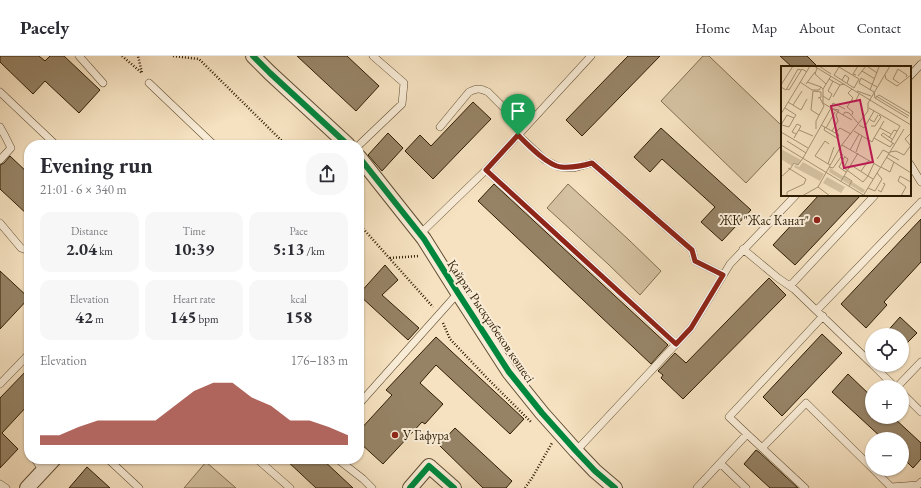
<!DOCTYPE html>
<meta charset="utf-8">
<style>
body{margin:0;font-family:"EB Garamond",serif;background:#f7f7f7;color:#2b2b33;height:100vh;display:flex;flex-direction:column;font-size:15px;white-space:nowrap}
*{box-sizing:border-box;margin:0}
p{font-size:13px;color:#7c7c81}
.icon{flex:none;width:22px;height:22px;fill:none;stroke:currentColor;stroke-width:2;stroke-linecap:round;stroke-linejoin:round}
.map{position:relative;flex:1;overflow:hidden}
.details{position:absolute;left:24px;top:84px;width:340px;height:324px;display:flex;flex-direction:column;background:#fff;border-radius:16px;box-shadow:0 1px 3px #0004}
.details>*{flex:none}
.fabs{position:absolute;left:865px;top:272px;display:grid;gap:8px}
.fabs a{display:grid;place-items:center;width:44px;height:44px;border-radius:50%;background:#fff;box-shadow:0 1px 3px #0004;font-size:20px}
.pin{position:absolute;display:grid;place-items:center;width:34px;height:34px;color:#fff;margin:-41px -17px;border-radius:50% 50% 50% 0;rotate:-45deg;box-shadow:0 0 4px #0007}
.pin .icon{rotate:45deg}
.round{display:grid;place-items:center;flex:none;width:42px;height:42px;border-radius:16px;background:#f7f7f7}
.headline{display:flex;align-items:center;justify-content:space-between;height:68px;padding:0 16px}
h1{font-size:22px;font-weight:700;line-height:30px}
.metrics{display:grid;grid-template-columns:repeat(3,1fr);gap:6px;height:68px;padding:4px 16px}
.metrics div{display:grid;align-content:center;border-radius:10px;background:#f7f7f7;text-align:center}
.metrics b{font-size:17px;font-weight:700}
.metrics small{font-size:11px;font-weight:400}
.metrics p{font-size:11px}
.chart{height:112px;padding:8px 16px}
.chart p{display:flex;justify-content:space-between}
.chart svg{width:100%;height:72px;margin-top:4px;fill:#8f2418;opacity:.7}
header{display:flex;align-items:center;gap:24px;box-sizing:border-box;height:56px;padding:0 20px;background:#fff;border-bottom:1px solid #e1e1e2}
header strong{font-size:19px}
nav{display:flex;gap:22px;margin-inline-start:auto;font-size:14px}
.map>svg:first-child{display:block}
</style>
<header>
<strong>Pacely</strong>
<nav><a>Home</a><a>Map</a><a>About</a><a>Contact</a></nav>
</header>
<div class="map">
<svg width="921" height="432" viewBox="0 0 921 432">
<rect width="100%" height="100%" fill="#f6e2c1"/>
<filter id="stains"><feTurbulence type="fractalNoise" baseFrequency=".005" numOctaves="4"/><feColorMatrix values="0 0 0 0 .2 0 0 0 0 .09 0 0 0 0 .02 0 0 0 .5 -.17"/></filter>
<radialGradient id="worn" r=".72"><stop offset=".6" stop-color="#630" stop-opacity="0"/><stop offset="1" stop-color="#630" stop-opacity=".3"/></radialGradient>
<path fill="#d4c1a1" stroke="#816f52" d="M 703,0 L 709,0 L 782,70 L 782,89 L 746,127 L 661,45 Z
M 568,128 L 629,184 L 661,215 L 640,239 L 608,208 L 547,152 Z
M 206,406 L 236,432 L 184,432 Z"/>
<path fill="#968366" stroke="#2e1d03" d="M 0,0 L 39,0 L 45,5 L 50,0 L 64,0 L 100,34 L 79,57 L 45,25 L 33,38 L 0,6 Z
M 297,0 L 347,0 L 379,30 L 356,55 Z
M 628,0 L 660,0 L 582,80 L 566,64 Z
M 780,0 L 807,0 L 818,11 L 792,11 Z
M 473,46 L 491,63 L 433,123 L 405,95 L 420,79 L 431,90 Z
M 661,72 L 751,154 L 722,185 L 701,166 L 715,151 L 662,103 L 650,116 L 634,101 Z
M 388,77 L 403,92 L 382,115 L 368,99 Z
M 10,100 L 29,118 L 29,160 L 0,133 L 0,109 L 4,107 Z
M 494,128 L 668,289 L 651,308 L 478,145 Z
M 819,139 L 861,139 L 795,209 L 773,189 Z
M 921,163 L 921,206 L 884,246 L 887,249 L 866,272 L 841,248 Z
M 385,209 L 398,224 L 382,239 L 419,272 L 408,284 L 359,239 L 359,238 Z
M 0,215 L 29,242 L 0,273 Z
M 769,222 L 786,239 L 683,343 L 661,322 L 663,319 L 658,315 L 675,297 L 686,307 Z
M 900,261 L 917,277 L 902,292 L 902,279 L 884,279 Z
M 822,278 L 842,297 L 782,360 L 763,341 Z
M 436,281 L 524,363 L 510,378 L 436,309 L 420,327 L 443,348 L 425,368 L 422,366 L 383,408 L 359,386 L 359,375 L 392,339 L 386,334 Z
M 29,312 L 29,348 L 2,377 L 18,393 L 0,412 L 0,342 Z
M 848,318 L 872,341 L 872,361 L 893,361 L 921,387 L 921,403 L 913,412 L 902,401 L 902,383 L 883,383 L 832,336 Z
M 455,372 L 512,425 L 506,432 L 483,432 L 439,389 Z
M 756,394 L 759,396 L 798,432 L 770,432 L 744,408 Z
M 285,403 L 322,403 L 353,432 L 316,432 Z
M 87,411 L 110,432 L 69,432 Z"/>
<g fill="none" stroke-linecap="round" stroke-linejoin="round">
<g stroke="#604e32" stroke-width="8">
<path id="service" d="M 79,0 L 103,27
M 910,20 L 921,8
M 149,27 L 214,89
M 0,36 L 56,89
M 0,71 L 5,80 L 11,92 L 0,104
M 440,71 L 469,36 C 477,32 480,32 488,36 L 524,72
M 518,79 L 545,104 L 559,111 L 574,112 L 592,107 L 692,194 L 695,205 L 723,219
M 359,89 L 402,48 L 404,27 L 373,0
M 910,108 L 921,126
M 486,114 L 676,288
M 0,167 L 21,192 L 29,195
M 420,178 L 486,114 L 591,0
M 743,193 L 778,222 L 794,233 L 872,308
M 790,230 L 875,139
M 817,254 L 921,146
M 873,309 L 895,331
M 0,328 L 29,298
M 897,331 L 921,306
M 902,337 L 921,356
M 359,348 L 458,237
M 747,378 L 805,432
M 29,386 L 29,391
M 762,392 L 806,347 L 872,412
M 576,395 L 691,272 L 730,208 L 796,139
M 35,403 L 43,415
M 108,403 L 139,432
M 257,403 L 290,432
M 339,403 L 340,405 L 363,423 L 372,432
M 720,407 L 746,432
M 873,413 L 891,431 L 918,429 L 921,426
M 0,428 L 6,432
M 697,432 L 747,378 L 729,361 L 823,260"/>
</g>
<g stroke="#604e32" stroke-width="16">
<path id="minor" d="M 253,0 L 270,17 L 348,89
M 359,101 L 424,183 L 458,237 L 509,316 L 542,357 L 576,395 L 595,415 L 615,432
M 27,432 L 54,403
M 410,432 L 429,410 L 454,432"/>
</g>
<path stroke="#2e1d03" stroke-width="2.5" stroke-dasharray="1 2" stroke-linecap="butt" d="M 122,0 L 142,17 L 138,0
M 173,0 L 199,3 L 286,89
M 359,168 L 433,251
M 390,202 L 419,200
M 443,267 L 450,283 L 486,321 L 532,367
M 525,432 L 532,422 L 552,387"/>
<use href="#service" stroke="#f9ecd7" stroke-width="7"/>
<use href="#minor" stroke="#f9ecd7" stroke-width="14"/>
<g stroke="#f9ecd7" stroke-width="8">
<path id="cycleway" d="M 253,0 L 270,17 L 348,89
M 359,101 L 424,183 L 458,237 L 509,316 L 542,357 L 576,395 L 595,415 L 615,432
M 410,432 L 429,410 L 454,432"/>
</g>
<use href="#cycleway" stroke="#00873e" stroke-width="6"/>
</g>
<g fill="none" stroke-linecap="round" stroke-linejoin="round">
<g stroke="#fff" stroke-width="8">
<path id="route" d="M 518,79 C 527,88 548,110 561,111 C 572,112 582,110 592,107 L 692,194 L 695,205 L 723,219 L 691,272 L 676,288 L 486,114 Z"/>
</g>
<use href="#route" stroke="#8f2418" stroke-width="5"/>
</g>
<g fill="#8f2418" stroke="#f9ecd7" stroke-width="1.5">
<circle cx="817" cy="164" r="4"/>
<circle cx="395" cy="379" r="4"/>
</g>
<g text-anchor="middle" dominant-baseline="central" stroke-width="4" stroke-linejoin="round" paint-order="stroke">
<g font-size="13" fill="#2e1d03" stroke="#f9ecd7" text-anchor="end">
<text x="809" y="164">ЖК "Жас Канат"</text>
<text x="403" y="379" text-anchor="start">У Гафура</text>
</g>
<g font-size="13" fill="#2e1d03" stroke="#f9ecd7">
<text transform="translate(491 265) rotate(56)">Қайрат Рысқұлбеков көшесі</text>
</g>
</g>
<g transform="translate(781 10)">
<rect width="130" height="130" fill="#f6e2c1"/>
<path d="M 0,83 L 20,94 L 17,99 L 13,96 L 11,100 L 0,93 ZM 22,96 L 43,108 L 39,115 L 13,101 L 14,99 L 18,101 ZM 49,102 L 84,124 L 82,127 L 48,106 ZM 46,111 L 64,121 L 60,127 L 42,117 Z" fill="#d4c1a1"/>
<path fill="none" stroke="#a69375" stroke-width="1" d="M 33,0 L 130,59M 38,0 L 50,8M 86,0 L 96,7M 58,1 L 78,13 L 73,22 L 53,9 ZM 36,2 L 34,8 L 45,18M 81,5 L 94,13M 75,9 L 72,8 L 77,0M 104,9 L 105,13 L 116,20 L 130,9M 50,10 L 42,23 L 42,37 L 50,42 L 52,37 L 64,43M 77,10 L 85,0M 80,12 L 78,17 L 93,26 L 94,32 L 127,52M 80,12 L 96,21M 48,13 L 59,19 L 63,18M 61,14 L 64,9 L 68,12 L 66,17M 19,16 L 31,24 L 38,24 L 40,21 L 42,23M 26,16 L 40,21M 118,17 L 112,13 L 117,3 L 126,9 L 125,11M 25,18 L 34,6M 0,19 L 12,0M 0,21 L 5,24 L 17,3 L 20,4M 6,23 L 8,24 L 21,3 L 26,6M 71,23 L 67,27 L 72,32 L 66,41 L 72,46 L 71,49M 89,24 L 98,1M 76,25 L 90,30M 42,30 L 48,34 L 51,28 L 47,25 L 52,15M 95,30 L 128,50M 52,31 L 59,19M 37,32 L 40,31 L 40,26 L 32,25 L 30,44 L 38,49M 94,32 L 98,29 L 130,48M 70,34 L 74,36 L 78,28M 7,36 L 20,44 L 26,33M 12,39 L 21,25M 4,42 L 15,49 L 13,52M 88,42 L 119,60 L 110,76 L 113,78M 0,48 L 29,0M 62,49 L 64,46 L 68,47 L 78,58M 88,53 L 93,56 L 97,49M 103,55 L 93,72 L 109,81 L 112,77M 0,59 L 6,49 L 13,52 L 8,61 L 1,59M 40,59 L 58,69 L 56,72 L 43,64 L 44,61M 78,59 L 83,62 L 93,45M 90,60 L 94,60 L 100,51 L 98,49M 45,62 L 54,46M 99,62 L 110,68M 35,63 L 35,55 L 43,40 L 39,32M 18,64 L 32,70M 51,65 L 57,55 L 55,49 L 58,44 L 52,43M 73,65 L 91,76 L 93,72M 0,66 L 27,82M 54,67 L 59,62 L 70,68M 13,72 L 20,60 L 16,58 L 11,66 L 15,68M 108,72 L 113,64 L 116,65M 6,75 L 25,87M 110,76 L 100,69 L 102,67 L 111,73M 48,78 L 44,75 L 34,90 L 49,99M 0,79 L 84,130M 61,79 L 99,101M 129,79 L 124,73 L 130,67M 69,84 L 78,68M 75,86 L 81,70M 109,86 L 115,85 L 123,89 L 130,79M 107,88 L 118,94M 64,90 L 58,101 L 65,106M 64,91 L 67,93 L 63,102 L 82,116 L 87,110 L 92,113M 105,91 L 130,107M 96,93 L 102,84 L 108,87M 47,98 L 53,81M 70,99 L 87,110 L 93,97M 48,101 L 52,102 L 62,88M 100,101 L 109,106 L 113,96M 7,102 L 9,103 L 13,97 L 17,99 L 22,92 L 50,42 L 71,54M 80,105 L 88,94M 63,110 L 71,115 L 68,120M 119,110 L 117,115 L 125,121 L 120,130M 119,110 L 130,116M 0,111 L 9,103 L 25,113 L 23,118 L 6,126 L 6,130M 60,115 L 77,87M 37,121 L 49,130M 87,122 L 94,125 L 101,113 L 96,107M 97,124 L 100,126 L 104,118 L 102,117M 21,130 L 37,121 L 60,80 L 87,45 L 87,37 L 109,0M 82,130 L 123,63"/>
<path fill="#c2185b" fill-opacity="0.15" stroke="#c2185b" stroke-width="2" d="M 79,34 L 92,96 L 63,102 L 50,40 Z"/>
<rect width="130" height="130" fill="none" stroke="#2e1d03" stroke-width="2"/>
</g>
<rect width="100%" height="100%" filter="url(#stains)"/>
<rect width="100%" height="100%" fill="url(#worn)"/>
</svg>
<div class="fabs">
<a><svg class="icon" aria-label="locate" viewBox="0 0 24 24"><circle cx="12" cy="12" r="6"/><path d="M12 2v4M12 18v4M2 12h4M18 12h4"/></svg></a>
<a>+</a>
<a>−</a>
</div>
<div class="pin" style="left:518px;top:79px;background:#1e9e55"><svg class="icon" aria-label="arrive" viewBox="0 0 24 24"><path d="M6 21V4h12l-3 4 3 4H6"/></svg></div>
<section class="details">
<div class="headline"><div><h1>Evening run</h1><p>21:01 · 6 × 340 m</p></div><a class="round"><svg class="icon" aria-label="share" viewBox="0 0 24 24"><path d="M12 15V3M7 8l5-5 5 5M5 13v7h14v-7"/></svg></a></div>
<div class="metrics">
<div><p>Distance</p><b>2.04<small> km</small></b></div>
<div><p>Time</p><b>10:39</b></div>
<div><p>Pace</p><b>5:13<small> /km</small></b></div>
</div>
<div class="metrics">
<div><p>Elevation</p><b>42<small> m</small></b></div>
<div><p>Heart rate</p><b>145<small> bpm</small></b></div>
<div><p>kcal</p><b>158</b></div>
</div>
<div class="chart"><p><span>Elevation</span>176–183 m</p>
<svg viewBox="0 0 160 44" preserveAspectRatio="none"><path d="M0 44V38L10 38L20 33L30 29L40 29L50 29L60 29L70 20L80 11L90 6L100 6L110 15L120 20L130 29L140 29L150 33L160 38V44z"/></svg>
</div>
</section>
</div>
